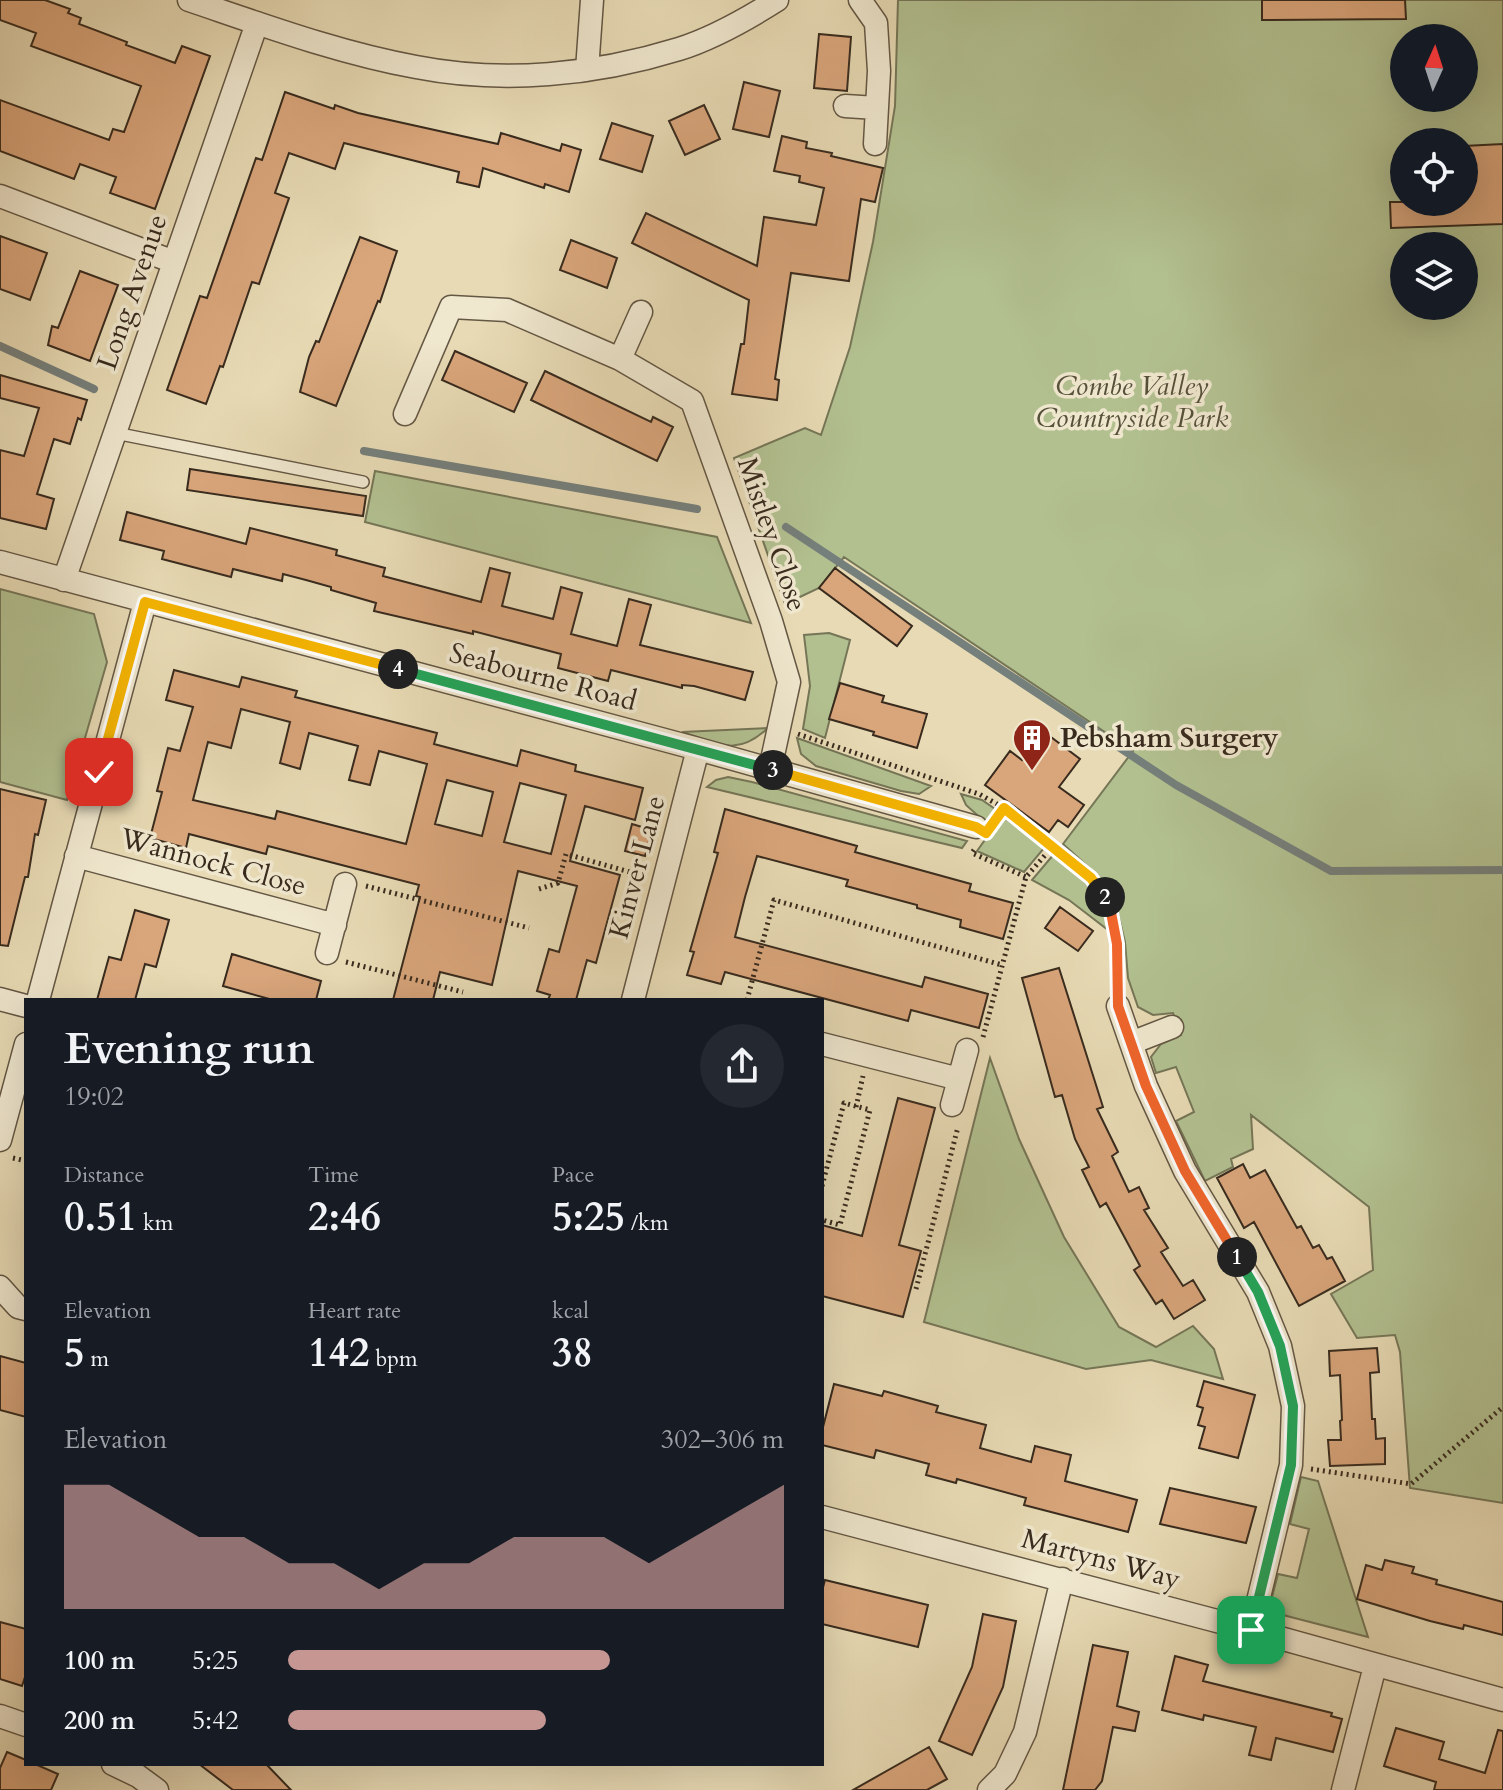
<!DOCTYPE html>
<meta charset="utf-8">
<style>
body{margin:0;font-family:Cardo,serif;background:#242831;color:#f1f3f6;height:100vh;display:flex;flex-direction:column;font-size:30px;white-space:nowrap}
*{box-sizing:border-box;margin:0}
p{font-size:26px;color:#9ea1a6}
.icon{flex:none;width:44px;height:44px;fill:none;stroke:currentColor;stroke-width:2;stroke-linecap:round;stroke-linejoin:round}
.map{position:relative;flex:1;overflow:hidden}
.details{position:absolute;left:24px;top:998px;width:800px;height:768px;display:flex;flex-direction:column;background:#171b24;border-radius:0px;box-shadow:0 8px 32px #0002}
.details>*{flex:none}
.needle{width:52px;rotate:3deg}
.fabs{position:absolute;left:1390px;top:24px;display:grid;gap:16px}
.fabs a{display:grid;place-items:center;width:88px;height:88px;border-radius:50%;background:#171b24;box-shadow:0 8px 32px #0002;font-size:40px}
.pin{position:absolute;display:grid;place-items:center;width:68px;height:68px;color:#fff;margin:-34px;border-radius:16px;box-shadow:0 4px 12px #0006}
.km{position:absolute;width:40px;height:40px;margin:-20px;border-radius:50%;background:#222;color:#fff;font-size:22px;line-height:40px;text-align:center}
.round{display:grid;place-items:center;flex:none;width:84px;height:84px;border-radius:42px;background:#242831}
.headline{display:flex;align-items:center;justify-content:space-between;height:136px;padding:0 40px}
h1{font-size:44px;font-weight:600;line-height:60px}
.stats{display:grid;grid-template-columns:repeat(3,1fr);gap:12px;height:136px;padding:8px 40px}
.stats div{display:grid;align-content:center}
.stats b{font-size:40px;font-weight:600}
.stats small{font-size:22px;font-weight:400}
.stats p{font-size:22px}
.chart{height:224px;padding:16px 40px}
.chart p{display:flex;justify-content:space-between}
.chart svg{width:100%;height:144px;margin-top:8px;fill:#c59692;opacity:.7}
ul{padding:0 40px;list-style:none;font-size:26px}
li{display:grid;grid-template-columns:128px 96px 1fr;align-items:center;height:60px}
li i{height:20px;border-radius:10px;background:#c59692}
.map>svg:first-child{display:block}
</style>
<div class="map">
<svg width="1503" height="1790" viewBox="0 0 1503 1790">
<rect width="100%" height="100%" fill="#e7dab4"/>
<filter id="stains"><feTurbulence type="fractalNoise" baseFrequency=".0025" numOctaves="4"/><feColorMatrix values="0 0 0 0 .2 0 0 0 0 .09 0 0 0 0 .02 0 0 0 .5 -.17"/></filter>
<radialGradient id="worn" r=".72"><stop offset=".6" stop-color="#630" stop-opacity="0"/><stop offset="1" stop-color="#630" stop-opacity=".3"/></radialGradient>
<path fill="#b2c090" stroke="#757657" stroke-width="2" fill-rule="evenodd" d="M 898,0 L 1503,0 L 1503,1503 L 1410,1488 L 1400,1352 L 1395,1335 L 1357,1338 L 1331,1294 L 1373,1270 L 1369,1207 L 1251,1115 L 1253,1149 L 1231,1159 L 1233,1167 L 1205,1181 L 1176,1121 L 1194,1112 L 1176,1067 L 1156,1073 L 1151,1057 L 1161,1044 L 1181,1035 L 1173,1013 L 1153,1015 L 1138,1007 L 1128,978 L 1125,942 L 1115,901 L 1096,874 L 1063,844 L 1133,751 L 844,557 L 819,588 L 785,604 L 734,458 L 805,428 L 821,435 L 850,347 L 873,242 L 895,106 ZM 1404,38 L 1464,38 L 1464,98 L 1404,98 ZM 1404,142 L 1464,142 L 1464,202 L 1404,202 ZM 1404,246 L 1464,246 L 1464,306 L 1404,306 Z
M 375,471 L 717,537 L 751,623 L 365,522 Z
M 0,589 L 94,614 L 107,662 L 67,800 L 0,782 Z
M 829,633 L 850,640 L 825,738 L 803,729 L 810,686 L 804,635 Z
M 768,728 C 736,758 718,743 682,732 Z
M 797,738 L 931,786 L 919,794 L 901,791 L 816,766 L 801,754 Z
M 728,777 L 752,782 L 967,841 L 962,848 L 707,787 L 716,780 Z
M 961,794 L 982,800 L 995,809 L 986,823 L 966,805 Z
M 1002,816 L 1045,847 L 1024,872 L 977,851 Z
M 1054,854 L 1086,883 L 1104,906 L 1112,933 L 1069,900 L 1032,880 Z
M 990,1058 L 1019,1139 L 1064,1237 L 1119,1327 L 1156,1347 L 1193,1326 L 1214,1349 L 1223,1379 L 1151,1360 L 1086,1369 L 924,1322 Z
M 1301,1477 L 1318,1481 L 1368,1637 L 1283,1615 L 1276,1612 L 1271,1601 L 1278,1574 L 1297,1578 L 1309,1529 L 1290,1524 Z"/>
<g fill="none" stroke-linecap="round" stroke-linejoin="round">
<path stroke="#757f7b" stroke-width="8" d="M 0,346 L 94,389
M 364,451 L 697,509
M 786,527 L 1176,785 L 1331,871 L 1503,870"/>
</g>
<path fill="#d9a57b" stroke="#382b1e" stroke-width="2" fill-rule="evenodd" d="M 0,0 L 45,0 L 70,9 L 68,13 L 81,18 L 79,24 L 127,42 L 126,45 L 175,63 L 182,46 L 210,56 L 155,209 L 110,193 L 116,177 L 80,164 L 74,179 L 0,151 L 0,100 L 109,140 L 113,129 L 124,132 L 141,86 L 31,46 L 36,33 L 0,20 Z
M 1262,0 L 1405,0 L 1406,19 L 1262,20 Z
M 819,34 L 851,37 L 847,91 L 814,88 Z
M 744,82 L 780,91 L 769,137 L 733,129 Z
M 285,92 L 334,109 L 335,105 L 358,113 L 498,144 L 501,133 L 560,151 L 562,144 L 581,150 L 569,192 L 545,184 L 544,188 L 483,168 L 479,187 L 457,182 L 459,172 L 344,143 L 335,169 L 289,153 L 275,193 L 289,198 L 259,284 L 252,282 L 223,367 L 220,366 L 206,404 L 167,390 L 200,296 L 207,298 L 256,158 L 262,160 Z
M 704,105 L 720,139 L 685,155 L 669,121 Z
M 612,123 L 653,136 L 642,172 L 600,159 Z
M 782,136 L 807,142 L 806,148 L 832,153 L 831,156 L 883,168 L 875,202 L 861,199 L 849,281 L 791,273 L 775,379 L 779,380 L 777,400 L 732,394 L 741,344 L 744,344 L 749,300 L 632,243 L 646,213 L 757,266 L 764,217 L 816,225 L 824,188 L 799,182 L 800,176 L 774,171 Z
M 1503,144 L 1503,224 L 1391,228 L 1390,202 L 1464,202 L 1464,146 Z
M 0,236 L 47,253 L 30,300 L 0,289 Z
M 360,237 L 397,251 L 380,302 L 378,301 L 336,406 L 300,392 L 309,357 L 316,341 L 319,342 Z
M 571,240 L 617,258 L 607,288 L 560,270 Z
M 80,271 L 118,285 L 90,361 L 48,345 L 52,326 L 58,328 Z
M 455,351 L 527,383 L 514,412 L 442,380 Z
M 545,371 L 651,422 L 653,417 L 673,427 L 657,461 L 531,400 Z
M 0,375 L 87,400 L 81,420 L 78,418 L 70,444 L 54,439 L 37,494 L 54,499 L 46,529 L 0,518 L 0,450 L 24,456 L 39,408 L 0,398 Z
M 190,469 L 366,496 L 363,516 L 187,490 Z
M 127,512 L 246,544 L 250,528 L 337,550 L 336,555 L 385,568 L 383,576 L 481,602 L 490,568 L 510,573 L 502,606 L 553,619 L 561,587 L 582,593 L 571,634 L 617,646 L 629,599 L 651,605 L 640,645 L 753,672 L 745,700 L 694,686 L 682,685 L 682,688 L 611,670 L 608,681 L 558,668 L 561,654 L 473,631 L 473,634 L 374,611 L 376,603 L 331,590 L 331,587 L 306,580 L 283,574 L 282,581 L 233,569 L 231,577 L 162,559 L 164,551 L 120,540 Z
M 835,568 L 912,626 L 897,646 L 819,588 Z
M 174,670 L 239,687 L 242,677 L 297,691 L 295,697 L 437,733 L 434,744 L 517,766 L 521,750 L 576,765 L 575,771 L 643,788 L 635,820 L 585,806 L 570,861 L 620,875 L 596,963 L 587,960 L 576,1000 L 548,1000 L 550,995 L 537,991 L 549,949 L 559,952 L 577,886 L 518,871 L 492,985 L 440,972 L 433,1000 L 393,1000 L 420,897 L 416,896 L 419,885 L 268,846 L 266,854 L 189,834 L 186,848 L 150,838 L 162,792 L 157,791 L 168,748 L 180,751 L 193,707 L 166,700 ZM 241,709 L 290,722 L 280,763 L 300,769 L 309,733 L 358,746 L 349,780 L 370,785 L 379,751 L 427,764 L 406,844 L 277,811 L 275,819 L 193,800 L 208,742 L 231,748 ZM 447,780 L 493,792 L 482,836 L 435,824 ZM 520,783 L 566,795 L 551,854 L 504,842 Z
M 840,683 L 884,696 L 882,702 L 927,714 L 917,748 L 873,735 L 874,732 L 829,719 Z
M 1043,731 L 1080,759 L 1059,787 L 1084,805 L 1068,827 L 1058,820 L 1049,832 L 985,785 L 1010,751 L 1022,760 Z
M 0,789 L 46,800 L 38,835 L 35,834 L 28,877 L 25,877 L 8,946 L 0,945 Z
M 725,809 L 857,846 L 855,852 L 971,884 L 969,891 L 1013,903 L 1003,939 L 960,927 L 961,920 L 917,908 L 917,905 L 846,886 L 848,880 L 757,856 L 745,897 L 735,937 L 922,987 L 925,977 L 988,994 L 979,1028 L 911,1010 L 908,1021 L 725,972 L 721,984 L 687,975 L 694,952 L 690,951 L 718,853 L 714,852 Z
M 632,824 L 652,830 L 645,856 L 625,851 Z
M 1060,907 L 1093,931 L 1078,951 L 1045,928 Z
M 135,910 L 169,920 L 156,967 L 145,964 L 135,1000 L 97,1000 L 109,957 L 121,960 Z
M 232,954 L 321,981 L 316,1000 L 273,1000 L 223,986 Z
M 1059,968 L 1103,1107 L 1097,1109 L 1118,1152 L 1112,1156 L 1129,1192 L 1139,1187 L 1149,1208 L 1144,1210 L 1168,1248 L 1161,1252 L 1183,1286 L 1193,1280 L 1205,1300 L 1174,1319 L 1162,1300 L 1156,1304 L 1134,1270 L 1140,1266 L 1106,1203 L 1100,1207 L 1082,1170 L 1089,1167 L 1075,1139 L 1062,1095 L 1055,1097 L 1022,978 Z
M 898,1098 L 935,1108 L 899,1245 L 921,1251 L 903,1317 L 822,1296 L 822,1225 L 862,1236 Z
M 1243,1164 L 1250,1178 L 1265,1170 L 1297,1228 L 1301,1226 L 1313,1248 L 1319,1245 L 1327,1259 L 1332,1257 L 1345,1281 L 1299,1306 L 1254,1222 L 1244,1228 L 1217,1178 Z
M 1377,1348 L 1379,1372 L 1370,1373 L 1372,1419 L 1375,1419 L 1376,1439 L 1385,1438 L 1385,1464 L 1330,1466 L 1328,1440 L 1341,1440 L 1340,1421 L 1342,1420 L 1340,1375 L 1330,1376 L 1329,1351 Z
M 0,1356 L 26,1363 L 26,1417 L 0,1410 Z
M 1204,1381 L 1255,1395 L 1238,1458 L 1199,1448 L 1205,1427 L 1198,1425 L 1203,1408 L 1197,1406 Z
M 834,1384 L 882,1396 L 884,1391 L 938,1406 L 936,1412 L 986,1425 L 980,1448 L 1031,1462 L 1035,1446 L 1071,1455 L 1065,1481 L 1137,1500 L 1128,1532 L 1024,1505 L 1026,1498 L 957,1479 L 956,1483 L 926,1475 L 929,1464 L 876,1450 L 874,1458 L 822,1445 L 822,1431 Z
M 1170,1488 L 1256,1507 L 1246,1543 L 1160,1524 Z
M 1385,1560 L 1414,1567 L 1412,1573 L 1437,1580 L 1436,1584 L 1503,1602 L 1503,1635 L 1464,1625 L 1463,1629 L 1430,1621 L 1357,1599 L 1366,1565 L 1382,1570 Z
M 825,1580 L 928,1605 L 918,1647 L 822,1624 L 822,1591 Z
M 983,1614 L 1016,1621 L 1003,1687 L 972,1755 L 939,1741 L 972,1667 Z
M 0,1622 L 26,1629 L 26,1674 L 22,1686 L 0,1679 Z
M 1093,1645 L 1128,1652 L 1117,1706 L 1139,1712 L 1135,1731 L 1113,1727 L 1102,1781 L 1095,1790 L 1063,1790 Z
M 1175,1656 L 1208,1665 L 1203,1681 L 1332,1713 L 1331,1716 L 1342,1719 L 1333,1752 L 1276,1738 L 1271,1760 L 1249,1755 L 1256,1727 L 1204,1715 L 1203,1720 L 1162,1710 Z
M 1396,1728 L 1444,1742 L 1439,1759 L 1485,1773 L 1498,1730 L 1503,1731 L 1503,1790 L 1434,1790 L 1436,1782 L 1384,1766 Z
M 929,1747 L 947,1779 L 927,1790 L 853,1790 Z
M 7,1752 L 26,1760 L 26,1764 L 35,1764 L 58,1774 L 51,1790 L 0,1790 L 0,1768 Z
M 199,1764 L 266,1764 L 291,1790 L 233,1790 Z"/>
<g fill="none" stroke-linecap="round" stroke-linejoin="round">
<g stroke="#645744" stroke-width="14">
<path id="service" d="M 115,433 L 363,482"/>
</g>
<g stroke="#645744" stroke-width="25">
<path id="minor" d="M 189,0 C 263,25 339,53 416,67 C 503,84 595,75 679,49 C 714,38 747,19 777,0
M 860,0 L 876,23 L 879,71 L 875,144
M 587,70 L 592,0
M 845,106 L 877,108
M 0,196 L 174,262
M 620,359 L 641,312
M 405,414 L 451,307 L 507,310 L 620,359 L 692,401 L 771,621 L 789,682 L 770,769
M 0,562 L 698,749 L 976,827
M 64,580 L 257,23
M 76,856 L 335,925
M 327,953 L 345,884
M 0,999 L 26,1006
M 38,1000 L 145,602
M 633,1000 L 698,749
M 1118,1006 L 1146,1086 L 1185,1171 L 1258,1292 L 1280,1346 L 1293,1406 L 1291,1465 L 1251,1630
M 1131,1043 L 1172,1027
M 822,1044 L 959,1079
M 952,1105 L 967,1050
M 0,1140 L 26,1044
M 0,1287 L 18,1307 L 26,1309
M 822,1517 L 1251,1630 L 1503,1700
M 0,1716 L 26,1725
M 113,1764 L 138,1776 L 157,1790
M 989,1790 L 1005,1774 L 1025,1732 L 1062,1579
M 1343,1790 L 1375,1666"/>
</g>
<path stroke="#382b1e" stroke-width="5" stroke-dasharray="2 4" stroke-linecap="butt" d="M 798,734 L 979,794 L 1004,808
M 997,818 L 1004,808 C 1032,829 1097,871 1109,904 C 1118,928 1119,959 1119,985
M 974,850 L 972,853 L 1026,877
M 366,886 L 529,928
M 539,889 L 558,883 L 566,854 L 644,876
M 346,962 L 463,992
M 747,1000 L 774,900 L 1002,965
M 983,1037 L 1026,877 L 1054,845
M 856,1107 L 863,1076
M 13,1158 L 26,1161
M 822,1186 L 844,1103 L 870,1110 L 840,1225 L 822,1220
M 916,1289 L 958,1127
M 1311,1469 L 1411,1484 L 1503,1407"/>
<use href="#service" stroke="#efe7ce" stroke-width="11"/>
<use href="#minor" stroke="#efe7ce" stroke-width="22"/>
</g>
<g fill="none" stroke-linecap="round" stroke-linejoin="round">
<g stroke="#fff" stroke-width="16">
<path id="split-1" d="M 1237,1257 L 1258,1292 L 1280,1346 L 1293,1406 L 1291,1465 L 1251,1630"/>
</g>
<g stroke="#fff" stroke-width="16">
<path id="split-2" d="M 1105,897 L 1109,902 L 1117,944 L 1118,1006 L 1131,1043 L 1146,1086 L 1185,1171 L 1237,1257"/>
</g>
<g stroke="#fff" stroke-width="16">
<path id="split-3" d="M 773,770 L 976,827 L 986,833 L 1004,808 L 1091,878 L 1105,897"/>
</g>
<g stroke="#fff" stroke-width="16">
<path id="split-4" d="M 398,669 L 773,770"/>
</g>
<g stroke="#fff" stroke-width="16">
<path id="split-5" d="M 99,772 L 145,602 L 398,669"/>
</g>
<use href="#split-1" stroke="#22a559" stroke-width="10"/>
<use href="#split-2" stroke="#f0652b" stroke-width="10"/>
<use href="#split-3" stroke="#f5b400" stroke-width="10"/>
<use href="#split-4" stroke="#22a559" stroke-width="10"/>
<use href="#split-5" stroke="#f5b400" stroke-width="10"/>
</g>
<defs>
<g id="building-pin" transform="scale(2)"><path d="M0 17L-7.5 6A9.5 9.5 0 1 1 7.5 6Z" fill="#8f2418" stroke="#efe7ce"/><path d="M-4-6H4V6H1V3H-1V6H-4ZM-2.5-4.3h1.7v1.8h-1.7ZM.8-4.3h1.7v1.8H.8ZM-2.5-1h1.7V.8h-1.7ZM.8-1h1.7V.8H.8Z" fill="#fff"/></g>
</defs>
<g fill-rule="evenodd">
<use href="#building-pin" x="1032" y="738"/>
</g>
<g text-anchor="middle" dominant-baseline="central" stroke-width="7" stroke-linejoin="round" paint-order="stroke">
<g font-size="28" fill="#382b1e" stroke="#efe7ce">
<text transform="translate(132 292) rotate(-71)">Long Avenue</text>
<text transform="translate(772 534) rotate(71)">Mistley Close</text>
<text transform="translate(543 677) rotate(15)">Seabourne Road</text>
<text transform="translate(213 862) rotate(15)">Wannock Close</text>
<text transform="translate(637 867) rotate(-75)">Kinver Lane</text>
<text transform="translate(1101 1559) rotate(15)">Martyns Way</text>
</g>
<g font-size="28" font-style="italic" fill="#56503a" stroke="#efe7ce">
<text x="1132" y="386">Combe Valley<tspan x="1132" dy="32">Countryside Park</tspan></text>
</g>
<g font-size="28" font-weight="bold" fill="#382b1e" stroke="#efe7ce" text-anchor="start">
<text x="1060" y="738">Pebsham Surgery</text>
</g>
</g>
<rect width="100%" height="100%" filter="url(#stains)"/>
<rect width="100%" height="100%" fill="url(#worn)"/>
</svg>
<div class="fabs">
<a><svg class="needle" viewBox="-14 -14 28 28"><path d="M0-13l5 13h-10z" fill="#e53935"/><path d="M0 13l5-13h-10z" fill="#9ea1a6"/></svg></a>
<a><svg class="icon" aria-label="locate" viewBox="0 0 24 24"><circle cx="12" cy="12" r="6"/><path d="M12 2v4M12 18v4M2 12h4M18 12h4"/></svg></a>
<a><svg class="icon" aria-label="layers" viewBox="0 0 24 24"><path d="M12 4l9 5-9 5-9-5zM3 14l9 5 9-5"/></svg></a>
</div>
<div class="pin" style="left:1251px;top:1630px;background:#1e9e55"><svg class="icon" aria-label="arrive" viewBox="0 0 24 24"><path d="M6 21V4h12l-3 4 3 4H6"/></svg></div>
<div class="pin" style="left:99px;top:772px;background:#d93025"><svg class="icon" aria-label="check" viewBox="0 0 24 24"><path d="M5 12l5 5 9-10"/></svg></div>
<b class="km" style="left:1237px;top:1257px">1</b>
<b class="km" style="left:1105px;top:897px">2</b>
<b class="km" style="left:773px;top:770px">3</b>
<b class="km" style="left:398px;top:669px">4</b>
<section class="details">
<div class="headline"><div><h1>Evening run</h1><p>19:02</p></div><a class="round"><svg class="icon" aria-label="share" viewBox="0 0 24 24"><path d="M12 15V3M7 8l5-5 5 5M5 13v7h14v-7"/></svg></a></div>
<div class="stats">
<div><p>Distance</p><b>0.51<small> km</small></b></div>
<div><p>Time</p><b>2:46</b></div>
<div><p>Pace</p><b>5:25<small> /km</small></b></div>
</div>
<div class="stats">
<div><p>Elevation</p><b>5<small> m</small></b></div>
<div><p>Heart rate</p><b>142<small> bpm</small></b></div>
<div><p>kcal</p><b>38</b></div>
</div>
<div class="chart"><p><span>Elevation</span>302–306 m</p>
<svg viewBox="0 0 160 44" preserveAspectRatio="none"><path d="M0 44V6L10 6L20 14L30 22L40 22L50 30L60 30L70 38L80 30L90 30L100 22L110 22L120 22L130 30L140 22L150 14L160 6V44z"/></svg>
</div>
<ul>
<li><b>100 m</b>5:25<i style="width:65%"></i></li>
<li><b>200 m</b>5:42<i style="width:52%"></i></li>
</ul>
</section>
</div>
